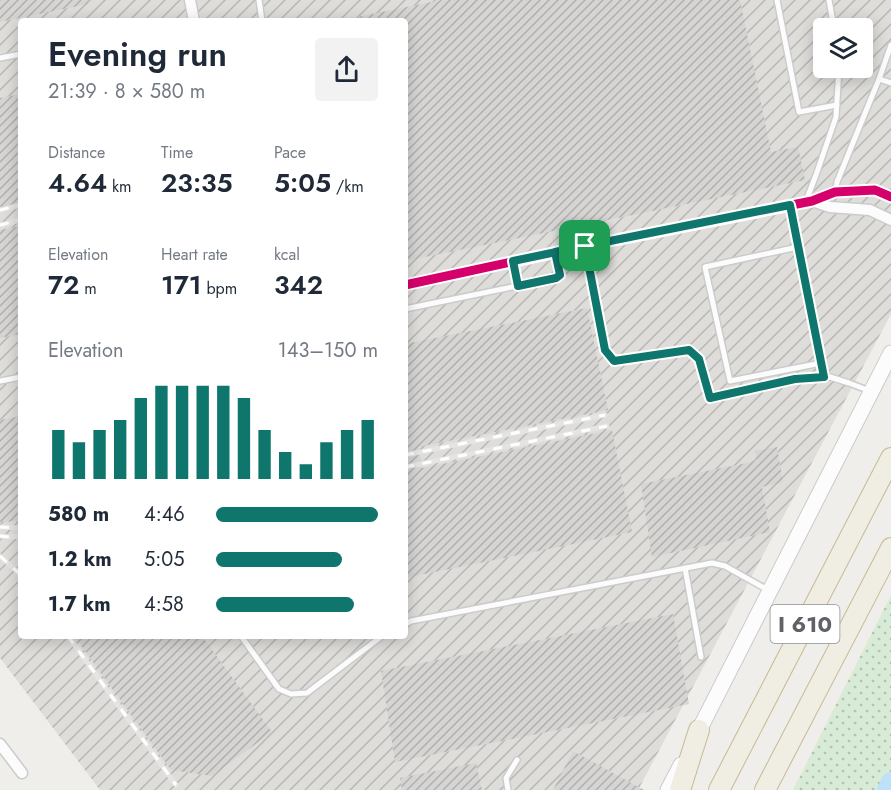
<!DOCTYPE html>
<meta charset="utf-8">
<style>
body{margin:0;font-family:Jost,sans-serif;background:#f2f2f3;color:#1f2937;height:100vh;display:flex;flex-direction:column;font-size:22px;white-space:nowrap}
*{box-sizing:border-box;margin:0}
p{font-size:20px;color:#747a83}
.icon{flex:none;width:33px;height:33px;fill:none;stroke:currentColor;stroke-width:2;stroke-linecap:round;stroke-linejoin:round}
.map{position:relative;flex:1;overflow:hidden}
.drawer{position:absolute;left:18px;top:18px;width:390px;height:621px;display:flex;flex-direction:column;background:#fff;border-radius:6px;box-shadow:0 3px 15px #0003}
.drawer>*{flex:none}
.buttons{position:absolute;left:813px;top:18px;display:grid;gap:12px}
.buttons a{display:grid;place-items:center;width:60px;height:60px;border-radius:6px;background:#fff;box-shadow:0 3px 15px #0003;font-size:30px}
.pin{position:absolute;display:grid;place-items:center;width:51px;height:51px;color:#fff;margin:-26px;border-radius:12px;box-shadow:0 3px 9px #0006}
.round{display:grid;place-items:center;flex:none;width:63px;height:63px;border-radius:6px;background:#f2f2f3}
.headline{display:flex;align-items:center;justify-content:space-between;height:102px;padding:0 30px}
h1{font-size:33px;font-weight:600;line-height:45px}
.stats{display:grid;grid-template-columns:repeat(3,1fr);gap:9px;height:102px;padding:6px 30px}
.stats div{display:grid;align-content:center}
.stats b{font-size:26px;font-weight:600}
.stats small{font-size:16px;font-weight:400}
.stats p{font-size:16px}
.chart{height:168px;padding:12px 30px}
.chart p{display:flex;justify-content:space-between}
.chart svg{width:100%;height:108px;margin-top:6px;stroke:#0f766e;stroke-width:6}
ul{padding:0 30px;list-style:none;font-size:20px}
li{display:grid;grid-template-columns:96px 72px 1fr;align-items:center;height:45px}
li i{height:15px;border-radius:8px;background:#0f766e}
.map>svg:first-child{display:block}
</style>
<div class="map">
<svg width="891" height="790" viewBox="0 0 891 790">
<defs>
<pattern id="industrial-furrows" width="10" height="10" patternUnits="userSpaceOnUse" patternTransform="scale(1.5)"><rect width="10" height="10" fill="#dfddda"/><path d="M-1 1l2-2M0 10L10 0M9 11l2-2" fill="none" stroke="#b8b7b5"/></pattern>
<pattern id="grass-dots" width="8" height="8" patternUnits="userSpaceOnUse" patternTransform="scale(1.5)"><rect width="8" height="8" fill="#d8ebd6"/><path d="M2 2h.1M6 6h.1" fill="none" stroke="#b2c2b1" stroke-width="1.8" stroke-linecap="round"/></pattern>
<pattern id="building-hatch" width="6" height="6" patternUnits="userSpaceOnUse" patternTransform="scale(1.5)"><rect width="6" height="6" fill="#d6d5d3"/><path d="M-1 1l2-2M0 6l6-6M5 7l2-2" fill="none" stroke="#b1b0af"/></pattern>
</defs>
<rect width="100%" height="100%" fill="#efeeea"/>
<path fill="url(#industrial-furrows)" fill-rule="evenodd" d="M 0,0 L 891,0 L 891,314 L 638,790 L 100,790 L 0,658 ZM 21,21 L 405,21 L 405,636 L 21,636 ZM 824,28 L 862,28 L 862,68 L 824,68 Z"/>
<path fill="url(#grass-dots)" d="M 891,595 L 891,790 L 793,790 Z"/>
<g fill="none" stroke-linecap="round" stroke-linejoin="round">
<path stroke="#bfe0f9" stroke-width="20" d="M 887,790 L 891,782"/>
</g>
<path fill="url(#building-hatch)" d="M 0,0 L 88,0 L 88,4 L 0,22 Z
M 441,0 L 740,0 L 771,152 L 798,147 L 805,180 L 405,261 L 405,21 L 358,21 L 358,17 Z
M 21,94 L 21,203 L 0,207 L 0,98 Z
M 21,226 L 21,334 L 0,338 L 0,230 Z
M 587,308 L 608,410 L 418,447 L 422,468 L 612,430 L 632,532 L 405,578 L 405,344 Z
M 21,416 L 21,521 L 0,522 L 0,420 Z
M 777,447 L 783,482 L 762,487 L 770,532 L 652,557 L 641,484 L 757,461 L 755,451 Z
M 673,614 L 689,704 L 395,762 L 381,671 Z
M 74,636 L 202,636 L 272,732 L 212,776 L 171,770 Z
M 573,751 L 644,790 L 553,790 Z
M 476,763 L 482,790 L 402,790 L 400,778 Z"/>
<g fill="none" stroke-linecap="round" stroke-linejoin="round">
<g stroke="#cbcccc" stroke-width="8">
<path id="lane" d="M 259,0 L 262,21
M 777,0 L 799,112 L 837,105
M 829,0 L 834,28
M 0,58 L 21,54
M 879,79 L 891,45
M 835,192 L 837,182 L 879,79 L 891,83
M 806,201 L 816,175 L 836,117 L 839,68
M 790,205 L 798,247
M 585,246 L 605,350 L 614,361 L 689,350 L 699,359 L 710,398 L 795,379 L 830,377 L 849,383 L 870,391
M 513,261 L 518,286
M 405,309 L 556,278 L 560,275 L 555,252
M 821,363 L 730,381 L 705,267 L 798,247 L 824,377
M 0,381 L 21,377
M 685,568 L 701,657
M 405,624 L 411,621 L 712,563 L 725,566 L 768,590
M 241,636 L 279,689 L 291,694 L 307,693 L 382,636
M 508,790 L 506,778 L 517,760"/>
</g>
<g stroke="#cbcccc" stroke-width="13">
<path id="street" d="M 190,0 L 194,21
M 812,201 L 830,207 L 870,210 L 891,220
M 405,285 L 585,246 L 812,201 L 835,192 L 875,190 L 891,197
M 0,744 L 22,773"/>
</g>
<g stroke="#cacacb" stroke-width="17">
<path id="secondary" d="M 695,738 L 891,353
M 668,790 L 681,765"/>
</g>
<g stroke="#c8b996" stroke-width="22">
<path id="highway" d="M 680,790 L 699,730
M 719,790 L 891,458
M 765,790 L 891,548"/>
</g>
<use href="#lane" stroke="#fdfcfc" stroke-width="5"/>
<use href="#street" stroke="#fdfcfc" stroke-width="10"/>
<use href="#secondary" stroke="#fdfcfc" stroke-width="15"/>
<use href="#highway" stroke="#f0ede3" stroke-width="20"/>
<g stroke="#e4e4e4" stroke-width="5">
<path id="rail" d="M 0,210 L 21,205
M 0,225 L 21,220
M 405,455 L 605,415
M 405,467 L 607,426
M 0,527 L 21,528
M 0,536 L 10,537 L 21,536
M 0,556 L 21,575
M 68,636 L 176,785"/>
</g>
<use href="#rail" stroke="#fff" stroke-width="3" stroke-dasharray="9" stroke-linecap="butt"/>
<g stroke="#fff" stroke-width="13">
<path id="cycleway" d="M 405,285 L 585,246 L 812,201 L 835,192 L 875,190 L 891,197"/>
</g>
<use href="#cycleway" stroke="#d6006c" stroke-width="9"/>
</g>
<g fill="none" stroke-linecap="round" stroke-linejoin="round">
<g stroke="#fff" stroke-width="12">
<path id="route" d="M 585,246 L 555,252 L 560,275 L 556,278 L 518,286 L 513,261 L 585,246 L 790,205 L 824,377 L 795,379 L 710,398 L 699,359 L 689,350 L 614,361 L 605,350 L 585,246"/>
</g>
<use href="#route" stroke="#0f766e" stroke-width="8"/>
</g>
<g text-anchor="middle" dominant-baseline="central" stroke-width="4.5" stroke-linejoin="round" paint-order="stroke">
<rect fill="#fff" stroke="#8f9295" stroke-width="1.5" x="770.5" y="605" width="69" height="38" rx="4.5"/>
<g font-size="22" font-weight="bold" fill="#5f6368">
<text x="805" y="624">I 610</text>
</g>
</g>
</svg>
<div class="buttons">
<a><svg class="icon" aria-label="layers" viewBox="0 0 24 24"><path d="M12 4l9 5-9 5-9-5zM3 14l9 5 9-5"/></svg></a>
</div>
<div class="pin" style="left:585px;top:246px;background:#1e9e55"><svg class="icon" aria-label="arrive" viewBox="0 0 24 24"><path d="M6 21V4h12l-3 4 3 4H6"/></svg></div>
<section class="drawer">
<div class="headline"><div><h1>Evening run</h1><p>21:39 · 8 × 580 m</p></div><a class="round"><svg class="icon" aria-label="share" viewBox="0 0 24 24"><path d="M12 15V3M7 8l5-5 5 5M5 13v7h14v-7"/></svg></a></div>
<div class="stats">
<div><p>Distance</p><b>4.64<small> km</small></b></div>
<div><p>Time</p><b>23:35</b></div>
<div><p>Pace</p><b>5:05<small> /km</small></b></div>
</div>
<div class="stats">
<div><p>Elevation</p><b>72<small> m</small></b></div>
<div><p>Heart rate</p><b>171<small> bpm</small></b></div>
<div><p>kcal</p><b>342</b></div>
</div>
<div class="chart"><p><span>Elevation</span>143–150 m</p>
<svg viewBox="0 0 160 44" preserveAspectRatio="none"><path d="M5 44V24M15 44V29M25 44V24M35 44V20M45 44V11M55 44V6M65 44V6M75 44V6M85 44V6M95 44V11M105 44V24M115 44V33M125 44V38M135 44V29M145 44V24M155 44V20"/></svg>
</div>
<ul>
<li><b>580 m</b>4:46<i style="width:100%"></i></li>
<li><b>1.2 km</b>5:05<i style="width:78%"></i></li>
<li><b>1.7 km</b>4:58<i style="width:85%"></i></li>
</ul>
</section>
</div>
